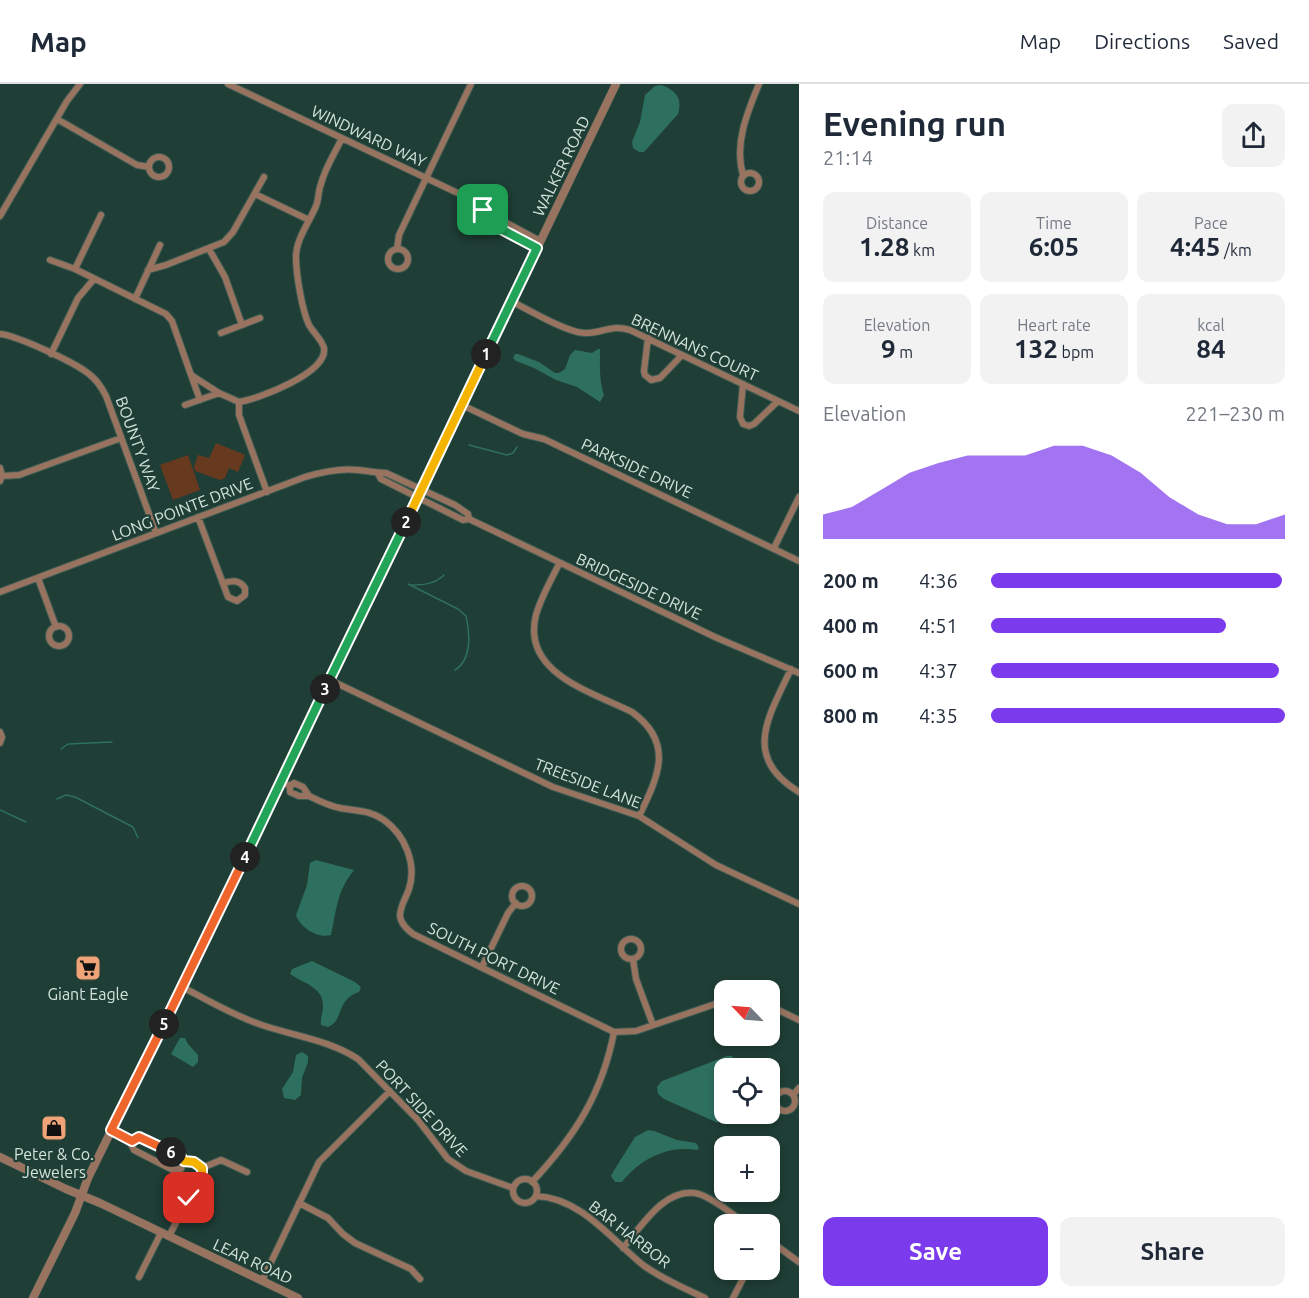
<!DOCTYPE html>
<meta charset="utf-8">
<style>
body{margin:0;font-family:Ubuntu,sans-serif;background:#f2f2f3;color:#1f2937;height:100vh;display:flex;flex-direction:column;font-size:22px;white-space:nowrap}
*{box-sizing:border-box;margin:0}
p{font-size:20px;color:#747a83}
.icon{flex:none;width:33px;height:33px;fill:none;stroke:currentColor;stroke-width:2;stroke-linecap:round;stroke-linejoin:round}
.map{position:relative;flex:1;overflow:hidden}
.side{display:flex;flex-direction:column;background:#fff;width:510px}
.side>*{flex:none}
.needle{width:39px;rotate:295deg}
.buttons{position:absolute;left:714px;top:896px;display:grid;gap:12px}
.buttons a{display:grid;place-items:center;width:66px;height:66px;border-radius:12px;background:#fff;box-shadow:0 3px 9px #0003;font-size:30px}
.pin{position:absolute;display:grid;place-items:center;width:51px;height:51px;color:#fff;margin:-26px;border-radius:12px;box-shadow:0 3px 9px #0006}
.km{position:absolute;width:30px;height:30px;margin:-15px;border-radius:50%;background:#222;color:#fff;font-size:16px;line-height:30px;text-align:center}
.round{display:grid;place-items:center;flex:none;width:63px;height:63px;border-radius:12px;background:#f2f2f3}
.headline{display:flex;align-items:center;justify-content:space-between;height:102px;padding:0 24px}
h1{font-size:33px;font-weight:600;line-height:45px}
.figures{display:grid;grid-template-columns:repeat(3,1fr);gap:9px;height:102px;padding:6px 24px}
.figures div{display:grid;align-content:center;border-radius:12px;background:#f2f2f3;text-align:center}
.figures b{font-size:26px;font-weight:600}
.figures small{font-size:16px;font-weight:400}
.figures p{font-size:16px}
.chart{height:168px;padding:12px 24px}
.chart p{display:flex;justify-content:space-between}
.chart svg{width:100%;height:108px;margin-top:6px;fill:#7c3aed;opacity:.7}
.button{display:flex;gap:12px;margin-top:auto;padding:12px 24px}
.button a{flex:1;height:69px;border-radius:12px;background:#7c3aed;color:#fff;font-size:24px;font-weight:600;line-height:69px;text-align:center}
.button a+a{background:#f2f2f3;color:#1f2937}
ul{padding:0 24px;list-style:none;font-size:20px}
li{display:grid;grid-template-columns:96px 72px 1fr;align-items:center;height:45px}
li i{height:15px;border-radius:8px;background:#7c3aed}
header{display:flex;align-items:center;gap:36px;box-sizing:border-box;height:84px;padding:0 30px;background:#fff;border-bottom:2px solid #e0e1e3}
header strong{font-size:28px}
nav{display:flex;gap:33px;margin-inline-start:auto;font-size:21px}
main{display:flex;flex:1;min-height:0}
.map>svg:first-child{display:block}
</style>
<header>
<strong>Map</strong>
<nav><a>Map</a><a>Directions</a><a>Saved</a></nav>
</header>
<main>
<div class="map">
<svg width="799" height="1214" viewBox="0 0 799 1214">
<rect width="100%" height="100%" fill="#1f3e35"/>
<path fill="#673a1f" d="M 216,359 L 245,371 L 238,388 L 229,384 L 225,394 L 220,396 L 195,387 L 194,383 L 198,371 L 209,374 Z
M 188,371 L 200,406 L 173,416 L 160,381 Z"/>
<path fill="#2e705f" d="M 661,1 C 675,6 683,13 678,30 L 644,68 L 639,68 L 633,64 L 632,58 L 640,38 L 645,11 L 655,2 Z
M 598,265 L 600,265 C 600,279 599,297 604,311 L 600,318 L 577,303 L 556,296 L 534,284 L 516,277 L 513,274 L 515,270 L 518,270 L 539,278 L 555,289 L 559,289 L 565,285 L 570,271 L 575,266 L 592,269 Z
M 316,776 L 354,786 C 336,809 337,825 331,851 C 317,855 300,843 296,831 L 307,801 L 310,779 Z
M 312,877 L 355,898 L 361,903 L 359,908 C 336,915 344,937 328,943 L 321,941 C 320,934 323,929 323,922 C 324,903 302,899 290,890 L 292,885 Z
M 180,954 L 185,954 L 188,960 L 198,971 L 198,978 L 193,983 L 171,970 Z
M 302,968 L 308,972 L 308,978 L 302,994 L 301,1011 L 295,1016 L 284,1014 L 282,1005 L 293,988 L 296,971 Z
M 727,972 L 732,972 L 733,974 L 729,984 L 724,984 L 720,1014 L 722,1032 L 718,1039 L 664,1015 L 658,1010 L 657,1003 L 662,997 Z
M 648,1046 L 654,1047 L 677,1056 L 696,1059 L 699,1064 L 697,1066 C 668,1061 640,1075 622,1098 L 615,1098 L 611,1092 L 613,1088 L 635,1053 Z"/>
<g fill="none" stroke-linecap="round" stroke-linejoin="round">
<path stroke="#2e705f" stroke-width="1.5" d="M 469,361 L 507,371 L 513,369 L 517,363
M 408,500 L 458,525 L 466,532 C 470,549 472,576 455,586
M 412,501 C 423,501 435,500 444,491
M 61,665 L 68,660 L 112,658
M 57,715 L 66,711 L 75,713 L 133,743 L 138,754
M 0,726 L 26,738"/>
<g stroke="#3f5c53" stroke-width="8">
<path id="minor" d="M 228,0 L 464,112 L 493,135 L 497,143 L 537,164
M 57,35 L 137,81 L 149,83
M149 83a10 10 0 1 1 20 0a10 10 0 1 1-20 0Z
M741 98a9 9 0 1 1 18 0a9 9 0 1 1-18 0Z
M 743,91 C 734,60 747,29 759,0
M 255,110 L 309,136
M 0,132 L 67,17 L 80,0
M 493,135 L 501,136 L 540,157
M388 175a10 10 0 1 1 20 0a10 10 0 1 1-20 0Z
M 209,165 L 225,193 L 242,241
M 397,165 L 399,151 L 471,0
M 50,176 L 75,185 L 166,230 L 172,237 L 191,291 L 219,309 L 239,318
M 75,185 L 101,131
M 148,186 L 166,181 L 224,158 L 233,148 L 264,93
M 135,215 L 160,161
M 511,217 C 529,226 566,248 584,249 C 602,250 609,240 630,246 L 799,327
M 221,249 L 260,234
M 0,250 C 18,252 74,278 89,290 C 97,296 102,304 106,312 L 156,449
M 648,254 L 644,287 L 645,291 L 651,296 L 660,294 L 682,271
M 51,270 L 78,214 L 94,195
M 191,291 L 200,316
M 743,300 L 740,333 L 743,340 L 749,342 L 754,340 L 778,317
M 185,321 L 219,309
M 462,321 L 523,350 L 544,355 L 799,477
M 0,384 L 2,392 L 0,397
M 378,390 L 381,395 L 463,436 L 469,435 L 715,553 L 799,589
M 2,392 L 19,391 L 121,354
M 267,408 L 239,331 L 239,318 C 258,315 328,289 324,264 C 322,256 313,248 309,241 C 302,226 296,190 296,173 C 296,155 309,139 316,122 C 319,115 318,107 321,100 C 325,84 335,69 342,54
M 198,433 L 228,513 L 237,517 L 245,511 L 245,504 C 239,495 232,497 223,499
M 774,464 L 799,413
M 559,480 C 551,496 541,513 536,531 C 521,589 592,608 632,628 C 675,659 658,693 639,732
M 38,494 L 56,543
M 0,508 L 305,393 C 322,388 340,384 358,386 C 368,387 376,389 386,389 L 455,421 L 468,430 L 469,435
M49 552a10 10 0 1 1 20 0a10 10 0 1 1-20 0Z
M 791,585 C 769,632 741,673 799,708
M 330,596 L 553,703 L 639,732 L 716,781 L 799,820
M 0,648 L 2,653 L 0,659
M 281,698 L 290,702 L 294,699 L 303,703 L 309,712 L 299,712 L 290,708 L 290,702
M 309,712 C 319,717 329,722 340,724 C 356,727 370,726 384,736 C 405,751 417,780 409,805 C 406,814 400,822 400,832 C 401,840 407,845 413,850 L 614,948 L 636,947 L 724,917
M512 812a10 10 0 1 1 20 0a10 10 0 1 1-20 0Z
M621 865a10 10 0 1 1 20 0a10 10 0 1 1-20 0Z
M 633,875 L 636,895 L 653,941
M 482,883 L 508,829 L 516,819
M 182,903 C 208,916 234,932 262,941 C 294,952 329,956 358,975 L 418,1036 L 448,1075 L 466,1087 L 513,1104
M 770,922 L 799,936
M775 1017a10 10 0 1 1 20 0a10 10 0 1 1-20 0Z
M 793,1011 L 799,1004
M 111,1046 L 132,1057
M 139,1053 L 181,1073 L 184,1077 L 181,1085 L 173,1086 L 134,1066 L 131,1060 L 132,1057 Z
M 184,1077 L 194,1078 L 202,1084
M513 1107a12 12 0 1 1 24 0a12 12 0 1 1-24 0Z
M 532,1098 C 575,1052 602,1010 614,948
M 536,1112 C 581,1114 611,1155 643,1181 C 662,1195 684,1204 705,1214
M 299,1119 L 328,1134 L 343,1150 L 355,1159 L 411,1185 L 420,1195
M 169,1152 L 189,1114 L 202,1096 L 202,1084 L 221,1076 L 247,1088
M 770,1157 L 799,1178
M 623,1164 C 641,1143 666,1101 699,1110 C 716,1116 732,1130 746,1140
M 139,1193 L 161,1149
M 262,1197 L 319,1078 L 390,1007
M 733,1214 L 748,1185"/>
</g>
<g stroke="#3f5c53" stroke-width="9">
<path id="tertiary" d="M 0,1073 L 66,1105 L 100,1119 L 298,1214
M 33,1214 L 75,1129 L 88,1094 L 195,876 L 616,0"/>
</g>
<use href="#minor" stroke="#987460" stroke-width="6"/>
<use href="#tertiary" stroke="#987460" stroke-width="8"/>
</g>
<g fill="none" stroke-linecap="round" stroke-linejoin="round">
<g stroke="#fff" stroke-width="12">
<path id="split-1" d="M 483,126 L 493,135 L 497,143 L 537,164 L 486,270"/>
</g>
<g stroke="#fff" stroke-width="12">
<path id="split-2" d="M 406,438 L 486,270"/>
</g>
<g stroke="#fff" stroke-width="12">
<path id="split-3" d="M 325,605 L 406,438"/>
</g>
<g stroke="#fff" stroke-width="12">
<path id="split-4" d="M 245,773 L 325,605"/>
</g>
<g stroke="#fff" stroke-width="12">
<path id="split-5" d="M 164,940 L 245,773"/>
</g>
<g stroke="#fff" stroke-width="12">
<path id="split-6" d="M 164,940 L 111,1046 L 132,1057 L 139,1053 L 171,1068"/>
</g>
<g stroke="#fff" stroke-width="12">
<path id="split-7" d="M 171,1068 L 181,1073 L 184,1077 L 194,1078 L 202,1084 L 202,1096 L 189,1114"/>
</g>
<use href="#split-1" stroke="#22a559" stroke-width="8"/>
<use href="#split-2" stroke="#f5b400" stroke-width="8"/>
<use href="#split-3" stroke="#22a559" stroke-width="8"/>
<use href="#split-4" stroke="#22a559" stroke-width="8"/>
<use href="#split-5" stroke="#f0652b" stroke-width="8"/>
<use href="#split-6" stroke="#f0652b" stroke-width="8"/>
<use href="#split-7" stroke="#f5b400" stroke-width="8"/>
</g>
<defs>
<g id="supermarket-square" transform="scale(1.35)"><rect x="-9" y="-9" width="18" height="18" rx="4" fill="#efa377" stroke="#1f3e35"/><path d="M-6-5.5h2.5l.6 2H6L4.5 2H-2.5L-4.4-4H-6ZM-1.5 3.2a1.3 1.3 0 1 0 .1 0ZM3 3.2a1.3 1.3 0 1 0 .1 0Z" fill="#111"/></g>
<g id="shop-square" transform="scale(1.35)"><rect x="-9" y="-9" width="18" height="18" rx="4" fill="#efa377" stroke="#1f3e35"/><path d="M-5-2.5h2.3a2.7 3.5 0 0 1 5.4 0H5L5.5 6h-11ZM-1.5-2.5h3a1.5 2.3 0 0 0-3 0Z" fill="#111"/></g>
</defs>
<g fill-rule="evenodd">
<use href="#supermarket-square" x="88" y="884"/>
<use href="#shop-square" x="54" y="1044"/>
</g>
<g text-anchor="middle" dominant-baseline="central" stroke-width="4.5" stroke-linejoin="round" paint-order="stroke">
<g font-size="16" fill="#d2e3dd" stroke="#1f3e35">
<text transform="translate(369 52) rotate(25)">WINDWARD WAY</text>
<text transform="translate(561 82) rotate(-64)">WALKER ROAD</text>
<text transform="translate(695 263) rotate(25)">BRENNANS COURT</text>
<text transform="translate(138 360) rotate(70)">BOUNTY WAY</text>
<text transform="translate(637 384) rotate(25)">PARKSIDE DRIVE</text>
<text transform="translate(182 425) rotate(-21)">LONG POINTE DRIVE</text>
<text transform="translate(639 502) rotate(25)">BRIDGESIDE DRIVE</text>
<text transform="translate(588 699) rotate(21)">TREESIDE LANE</text>
<text transform="translate(494 874) rotate(26)">SOUTH PORT DRIVE</text>
<text transform="translate(422 1024) rotate(47)">PORT SIDE DRIVE</text>
<text transform="translate(630 1150) rotate(38)">BAR HARBOR</text>
<text transform="translate(253 1177) rotate(25)">LEAR ROAD</text>
</g>
<g font-size="16" fill="#d2e3dd" stroke="#1f3e35">
<text x="88" y="910">Giant Eagle</text>
<text x="54" y="1070">Peter &amp; Co.<tspan x="54" dy="18">Jewelers</tspan></text>
</g>
</g>
</svg>
<div class="buttons">
<a><svg class="needle" viewBox="-14 -14 28 28"><path d="M0-13l5 13h-10z" fill="#e53935"/><path d="M0 13l5-13h-10z" fill="#747a83"/></svg></a>
<a><svg class="icon" aria-label="locate" viewBox="0 0 24 24"><circle cx="12" cy="12" r="6"/><path d="M12 2v4M12 18v4M2 12h4M18 12h4"/></svg></a>
<a>+</a>
<a>−</a>
</div>
<div class="pin" style="left:483px;top:126px;background:#1e9e55"><svg class="icon" aria-label="arrive" viewBox="0 0 24 24"><path d="M6 21V4h12l-3 4 3 4H6"/></svg></div>
<div class="pin" style="left:189px;top:1114px;background:#d93025"><svg class="icon" aria-label="check" viewBox="0 0 24 24"><path d="M5 12l5 5 9-10"/></svg></div>
<b class="km" style="left:486px;top:270px">1</b>
<b class="km" style="left:406px;top:438px">2</b>
<b class="km" style="left:325px;top:605px">3</b>
<b class="km" style="left:245px;top:773px">4</b>
<b class="km" style="left:164px;top:940px">5</b>
<b class="km" style="left:171px;top:1068px">6</b>
</div>
<section class="side">
<div class="headline"><div><h1>Evening run</h1><p>21:14</p></div><a class="round"><svg class="icon" aria-label="share" viewBox="0 0 24 24"><path d="M12 15V3M7 8l5-5 5 5M5 13v7h14v-7"/></svg></a></div>
<div class="figures">
<div><p>Distance</p><b>1.28<small> km</small></b></div>
<div><p>Time</p><b>6:05</b></div>
<div><p>Pace</p><b>4:45<small> /km</small></b></div>
</div>
<div class="figures">
<div><p>Elevation</p><b>9<small> m</small></b></div>
<div><p>Heart rate</p><b>132<small> bpm</small></b></div>
<div><p>kcal</p><b>84</b></div>
</div>
<div class="chart"><p><span>Elevation</span>221–230 m</p>
<svg viewBox="0 0 160 44" preserveAspectRatio="none"><path d="M0 44V34L10 31L20 24L30 17L40 13L50 10L60 10L70 10L80 6L90 6L100 10L110 17L120 27L130 34L140 38L150 38L160 34V44z"/></svg>
</div>
<ul>
<li><b>200 m</b>4:36<i style="width:99%"></i></li>
<li><b>400 m</b>4:51<i style="width:80%"></i></li>
<li><b>600 m</b>4:37<i style="width:98%"></i></li>
<li><b>800 m</b>4:35<i style="width:100%"></i></li>
</ul>
<div class="button"><a>Save</a><a>Share</a></div>
</section>
</main>
